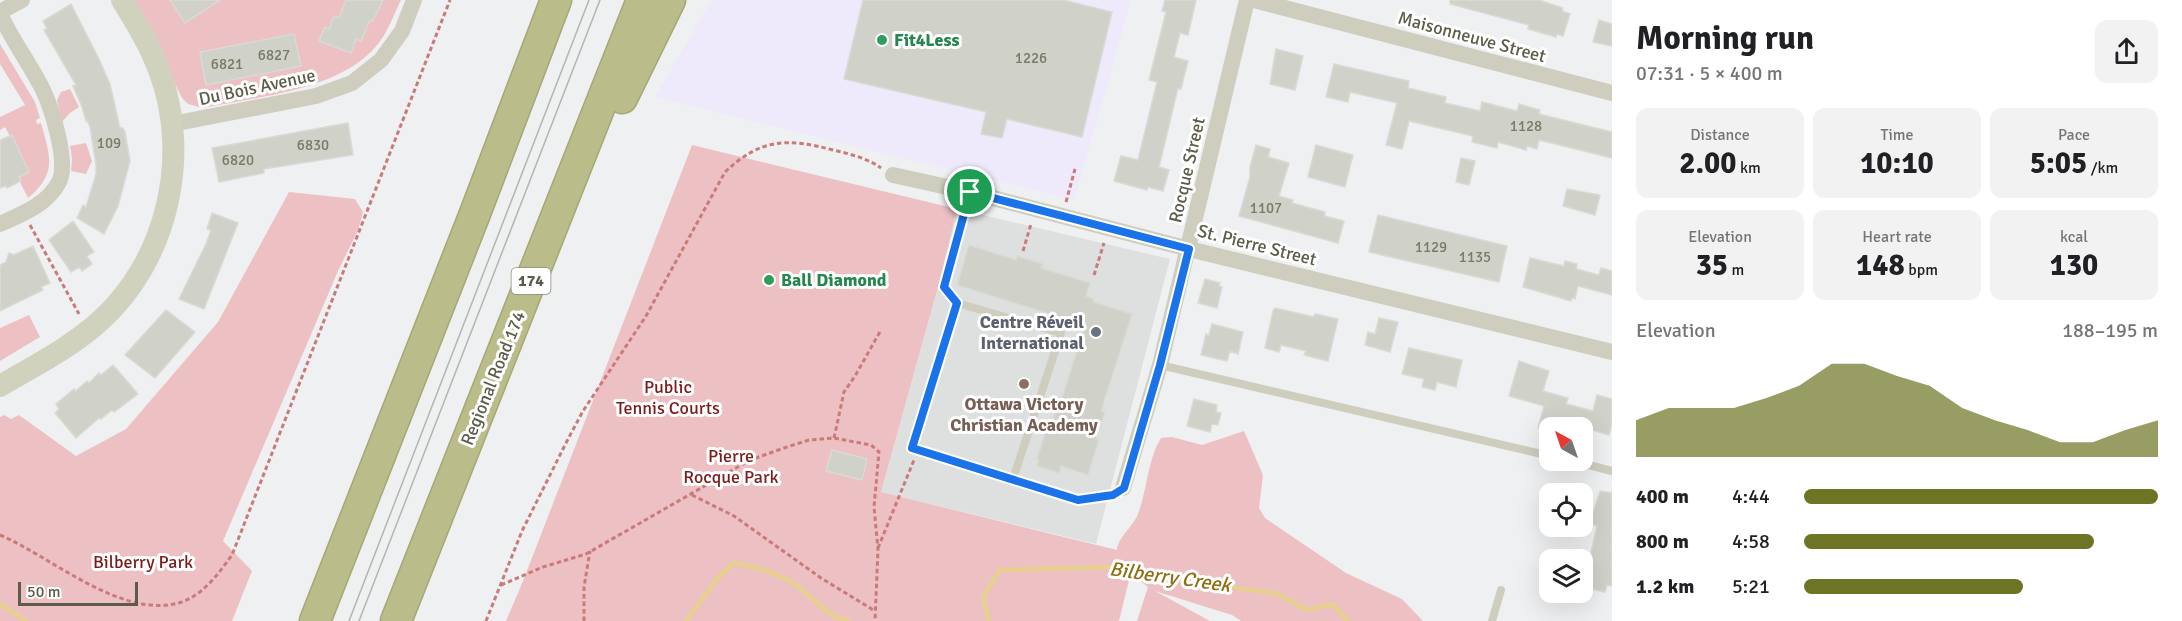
<!DOCTYPE html>
<meta charset="utf-8">
<style>
body{margin:0;font-family:Signika,sans-serif;background:#f2f2f2;color:#202124;height:100vh;display:flex;flex-direction:column;font-size:22px;white-space:nowrap}
*{box-sizing:border-box;margin:0}
p{font-size:20px;color:#757577}
.icon{flex:none;width:33px;height:33px;fill:none;stroke:currentColor;stroke-width:2;stroke-linecap:round;stroke-linejoin:round}
.map{position:relative;flex:1;overflow:hidden}
.sheet{display:flex;flex-direction:column;background:#fff;width:570px}
.sheet>*{flex:none}
.needle{width:39px;rotate:320deg}
.tools{position:absolute;left:1539px;top:417px;display:grid;gap:12px}
.tools a{display:grid;place-items:center;width:54px;height:54px;border-radius:12px;background:#fff;box-shadow:0 6px 24px #0002;font-size:30px}
.scale{position:absolute;left:18px;bottom:15px;width:120px;box-sizing:border-box;padding-left:6px;border:3px solid #5c5c48;border-top:0;font-size:16px;line-height:21px;white-space:nowrap;color:#5c5c48;-webkit-text-stroke:4px #fff;paint-order:stroke}
.pin{position:absolute;display:grid;place-items:center;width:51px;height:51px;color:#fff;margin:-26px;border:3px solid #fff;border-radius:50%;box-shadow:0 2px 6px #0007}
.round{display:grid;place-items:center;flex:none;width:63px;height:63px;border-radius:12px;background:#f2f2f2}
.headline{display:flex;align-items:center;justify-content:space-between;height:102px;padding:0 24px}
h1{font-size:33px;font-weight:700;line-height:45px}
.metrics{display:grid;grid-template-columns:repeat(3,1fr);gap:9px;height:102px;padding:6px 24px}
.metrics div{display:grid;align-content:center;border-radius:12px;background:#f2f2f2;text-align:center}
.metrics b{font-size:30px;font-weight:700}
.metrics small{font-size:16px;font-weight:400}
.metrics p{font-size:16px}
.chart{height:168px;padding:12px 24px}
.chart p{display:flex;justify-content:space-between}
.chart svg{width:100%;height:108px;margin-top:6px;fill:#6d7423;opacity:.7}
ul{padding:0 24px;list-style:none;font-size:20px}
li{display:grid;grid-template-columns:96px 72px 1fr;align-items:center;height:45px}
li i{height:15px;border-radius:8px;background:#6d7423}
main{display:flex;flex:1;min-height:0}
.map>svg:first-child{display:block}
</style>
<main>
<div class="map">
<svg width="1612" height="621" viewBox="0 0 1612 621">
<rect width="100%" height="100%" fill="#eff0f2"/>
<path fill="#eeeafb" d="M 712,0 L 1131,0 L 1074,200 L 655,97 Z"/>
<path fill="#dee0e0" d="M 957,209 L 1170,259 L 1096,544 L 881,492 L 941,276 Z"/>
<path fill="#edc0c4" fill-rule="evenodd" d="M 133,0 L 172,0 L 185,23 L 211,6 L 208,0 L 346,0 L 339,18 L 334,16 L 329,29 L 324,28 L 319,41 L 350,53 L 353,46 L 351,38 L 361,41 L 364,34 L 358,32 L 361,26 L 366,28 L 370,20 L 373,21 L 381,0 L 401,0 C 395,12 390,26 383,37 C 349,90 260,96 203,108 L 188,104 L 182,98 ZM 294,34 L 300,66 L 206,85 L 200,52 Z
M 0,44 L 35,102 L 40,118 L 36,120 L 37,124 L 41,123 C 50,156 58,173 28,198 L 20,182 L 21,175 L 28,171 L 5,127 L 0,130 L 0,117 L 25,105 L 0,64 Z
M 70,89 L 79,107 L 70,113 L 62,122 L 57,100 L 61,92 Z
M 86,143 L 92,161 L 86,174 L 71,171 L 72,159 L 70,146 Z
M 692,145 L 957,209 L 941,276 L 881,492 L 1117,550 C 1118,537 1133,527 1138,514 C 1147,491 1148,458 1161,438 L 1172,437 L 1202,445 L 1244,431 L 1263,475 L 1259,508 L 1265,518 L 1346,573 L 1402,599 L 1423,621 L 1241,621 L 1232,615 L 1155,591 L 1210,621 L 1137,621 L 1148,587 L 1135,577 L 1129,580 L 1119,621 L 506,621 L 523,581 Z
M 289,192 L 355,199 L 363,212 L 358,230 L 338,271 L 223,541 L 252,571 L 232,621 L 0,621 L 0,417 L 4,415 L 11,419 L 19,415 L 76,456 L 126,429 L 218,322 Z
M 29,315 L 40,337 L 0,361 L 0,328 Z"/>
<g fill="none" stroke-linecap="round" stroke-linejoin="round">
<path stroke="#e8d08f" stroke-width="4.5" d="M 0,604 L 26,621
M 686,621 L 716,580 L 734,563 C 754,566 773,572 791,582 C 813,595 820,613 848,621
M 989,621 L 983,597 L 1000,570 L 1117,567 L 1195,583 L 1276,593 L 1307,610 L 1332,604 L 1348,621"/>
</g>
<path fill="#d0d2c9" stroke="#d9dad4" stroke-width="1.5" d="M 170,0 L 220,0 L 185,23 Z
M 346,0 L 383,0 L 373,21 L 370,20 L 361,41 L 356,39 L 351,53 L 319,41 L 325,27 L 329,29 L 334,16 L 339,18 Z
M 863,0 L 1063,0 L 1112,12 L 1082,137 L 1007,119 L 1002,138 L 981,134 L 986,112 L 844,79 Z
M 1165,0 L 1196,0 L 1188,35 L 1180,33 L 1174,57 L 1188,61 L 1181,89 L 1178,88 L 1159,167 L 1169,170 L 1163,191 L 1148,187 L 1147,190 L 1114,181 L 1121,156 L 1138,160 L 1157,82 L 1149,80 L 1166,12 L 1162,11 Z
M 1450,0 L 1539,0 L 1563,8 L 1562,11 L 1570,14 L 1563,36 L 1557,34 L 1556,37 L 1528,29 L 1529,25 L 1450,4 Z
M 71,4 L 98,57 L 110,84 L 120,128 L 123,128 L 125,132 L 130,161 L 118,206 L 104,234 L 77,218 L 83,205 L 86,207 L 96,174 L 96,165 L 90,127 L 87,120 L 86,121 L 82,107 L 73,86 L 76,85 L 44,30 L 47,29 L 43,21 Z
M 1599,20 L 1612,24 L 1612,46 L 1593,42 Z
M 294,34 L 301,66 L 206,85 L 200,52 Z
M 1276,49 L 1303,56 L 1295,90 L 1270,84 Z
M 1334,64 L 1409,81 L 1408,88 L 1446,97 L 1445,103 L 1480,111 L 1482,102 L 1517,111 L 1519,104 L 1540,110 L 1539,114 L 1612,132 L 1612,158 L 1539,140 L 1537,149 L 1527,146 L 1526,150 L 1498,142 L 1497,148 L 1472,142 L 1473,136 L 1409,121 L 1402,149 L 1386,145 L 1397,103 L 1350,92 L 1348,102 L 1326,97 Z
M 348,123 L 353,155 L 264,169 L 264,173 L 219,182 L 212,148 Z
M 12,135 L 29,172 L 19,177 L 21,181 L 7,188 L 6,186 L 0,188 L 0,140 Z
M 1256,145 L 1270,149 L 1268,157 L 1289,163 L 1279,196 L 1293,200 L 1292,203 L 1325,212 L 1324,216 L 1344,221 L 1338,243 L 1239,216 L 1250,177 L 1250,167 Z
M 1316,145 L 1353,155 L 1345,187 L 1308,177 Z
M 1461,158 L 1475,161 L 1469,185 L 1456,182 Z
M 1567,189 L 1600,195 L 1595,215 L 1563,206 Z
M 212,213 L 238,223 L 204,309 L 179,299 L 206,244 L 211,230 L 207,229 Z
M 1378,215 L 1507,246 L 1499,282 L 1369,252 Z
M 73,221 L 94,252 L 87,256 L 92,264 L 82,271 L 79,267 L 71,272 L 49,240 Z
M 969,245 L 1016,260 L 1017,256 L 1043,264 L 1041,268 L 1090,283 L 1086,296 L 1094,299 L 1093,302 L 1132,314 L 1101,411 L 1105,412 L 1096,439 L 1099,440 L 1088,475 L 1061,466 L 1059,473 L 1037,466 L 1039,460 L 1037,459 L 1048,424 L 1051,425 L 1060,398 L 1062,398 L 1085,325 L 957,285 Z
M 33,246 L 50,283 L 41,287 L 43,290 L 0,311 L 0,265 L 6,262 L 9,253 L 14,255 Z
M 1530,258 L 1564,266 L 1565,261 L 1577,264 L 1576,269 L 1599,275 L 1601,268 L 1612,271 L 1612,295 L 1578,286 L 1575,299 L 1572,298 L 1571,301 L 1523,287 Z
M 1205,279 L 1220,283 L 1219,286 L 1222,287 L 1217,308 L 1198,303 Z
M 1275,308 L 1314,317 L 1315,314 L 1338,319 L 1328,361 L 1304,355 L 1306,351 L 1281,345 L 1279,352 L 1265,348 L 1273,311 Z
M 166,310 L 195,332 L 155,378 L 125,355 Z
M 1379,318 L 1398,322 L 1390,352 L 1365,345 L 1368,332 L 1375,334 Z
M 1212,324 L 1243,332 L 1238,354 L 1230,351 L 1227,361 L 1201,355 L 1206,334 L 1209,335 Z
M 1409,348 L 1462,360 L 1456,387 L 1437,382 L 1435,390 L 1422,387 L 1424,379 L 1402,374 Z
M 1519,361 L 1549,371 L 1543,391 L 1568,398 L 1566,404 L 1593,411 L 1597,395 L 1612,399 L 1612,424 L 1609,435 L 1562,421 L 1560,428 L 1538,428 L 1544,406 L 1509,396 Z
M 113,365 L 138,394 L 114,412 L 112,410 L 101,419 L 99,418 L 76,438 L 55,413 L 59,409 L 56,404 L 74,389 L 76,391 L 87,381 L 89,383 L 99,373 L 101,375 Z
M 1194,399 L 1217,405 L 1216,412 L 1221,413 L 1218,425 L 1212,424 L 1210,432 L 1187,426 Z
M 832,450 L 867,459 L 862,480 L 826,471 Z
M 1600,491 L 1612,493 L 1612,586 L 1607,585 L 1605,592 L 1587,588 L 1591,572 L 1587,571 L 1597,526 L 1592,525 L 1593,520 L 1591,520 Z"/>
<g fill="none" stroke-linecap="round" stroke-linejoin="round">
<g stroke="#a6a874" stroke-width="33">
<path id="highway" d="M 622,98 L 670,0
M 315,621 L 474,216 L 556,0
M 396,621 L 642,0"/>
</g>
<path stroke="#ca7b79" stroke-width="3" stroke-dasharray="4.5 3" stroke-linecap="butt" d="M 1066,202 L 1075,169
M 30,225 L 79,314
M 1023,251 L 1031,224
M 1094,275 L 1104,243
M 834,438 L 844,392 L 855,376 L 881,330
M 692,495 L 734,516 L 821,578 L 875,611
M 0,535 C 52,557 123,621 182,602 C 204,594 219,573 232,555 L 450,0
M 878,548 L 914,460
M 501,585 L 543,567 L 586,554 L 750,460 L 787,447 L 809,440 L 834,438 L 871,445 L 879,452 L 874,507 L 878,549 L 875,621
M 486,621 L 522,531 L 568,439 L 583,411 L 646,316 L 725,172 C 761,138 787,138 833,150 C 850,154 867,158 881,168
M 584,621 L 584,587 L 590,551"/>
<path stroke="#cecdbe" stroke-width="8" d="M 957,303 L 912,448 L 1013,479 L 1061,333 L 957,303 L 944,287 L 970,192
M 1160,365 L 1550,456
M 1569,460 L 1612,471
M 1013,479 L 1078,500 L 1113,495 L 1123,488
M 1492,621 L 1501,590"/>
<path stroke="#cecdbe" stroke-width="16" d="M 1254,0 L 1612,93
M 0,12 L 22,0
M 0,14 C 12,40 30,64 43,90 C 52,109 69,163 59,182 C 47,205 22,214 0,224
M 172,124 L 316,96 L 352,83 L 381,60 L 402,31 L 414,0
M 893,175 L 970,192 L 1189,249 L 1612,352
M 1123,488 L 1160,365 L 1247,0"/>
<path stroke="#d1d2be" stroke-width="22" d="M 0,386 C 34,366 70,348 100,321 C 167,261 191,157 160,73 C 151,47 136,23 122,0"/>
<use href="#highway" stroke="#babc89" stroke-width="30"/>
<path stroke="#b4b5ae" stroke-width="1.5" d="M 349,621 L 589,0
M 359,621 L 600,0"/>
</g>
<g fill="none" stroke-linecap="round" stroke-linejoin="round">
<g stroke="#fff" stroke-width="12">
<path id="route" d="M 970,192 L 1189,249 L 1160,365 L 1124,488 L 1113,495 L 1078,500 L 912,448 L 957,303 L 944,287 Z"/>
</g>
<use href="#route" stroke="#1a73e8" stroke-width="8"/>
</g>
<g fill="#2e9e5b" stroke="#fff" stroke-width="2">
<circle cx="882" cy="40" r="6"/>
<circle cx="769" cy="280" r="6"/>
</g>
<circle fill="#6b7280" stroke="#fff" stroke-width="2" cx="1096" cy="332" r="6"/>
<circle fill="#8d6e63" stroke="#fff" stroke-width="2" cx="1024" cy="384" r="6"/>
<g text-anchor="middle" dominant-baseline="central" stroke-width="6" stroke-linejoin="round" paint-order="stroke">
<g font-size="15" fill="#797a68">
<text x="274" y="55">6827</text>
<text x="1031" y="58">1226</text>
<text x="227" y="64">6821</text>
<text x="1526" y="126">1128</text>
<text x="109" y="143">109</text>
<text x="313" y="145">6830</text>
<text x="238" y="160">6820</text>
<text x="1266" y="208">1107</text>
<text x="1431" y="247">1129</text>
<text x="1475" y="257">1135</text>
</g>
<rect fill="#fff" stroke="#8d8d7f" stroke-width="1.5" x="511.5" y="268" width="39" height="26" rx="4.5"/>
<g font-size="16" font-weight="bold" fill="#5c5c48">
<text x="531" y="281">174</text>
</g>
<g font-size="18" fill="#5c5c48" stroke="#fff">
<text transform="translate(1472 37) rotate(15)">Maisonneuve Street</text>
<text transform="translate(257 87) rotate(-12)">Du Bois Avenue</text>
<text transform="translate(1187 170) rotate(-77)">Rocque Street</text>
<text transform="translate(1257 245) rotate(14)">St. Pierre Street</text>
<text transform="translate(493 378) rotate(-68)">Regional Road 174</text>
</g>
<g font-size="18" font-weight="bold" fill="#27864d" stroke="#fff" text-anchor="start">
<text x="894" y="40">Fit4Less</text>
<text x="781" y="280">Ball Diamond</text>
</g>
<g font-size="18" font-weight="bold" fill="#5b616d" stroke="#fff" text-anchor="end">
<text x="1084" y="322">Centre Réveil<tspan x="1084" dy="21">International</tspan></text>
</g>
<g font-size="18" fill="#7b1d1b" stroke="#fff">
<text x="668" y="387">Public<tspan x="668" dy="21">Tennis Courts</tspan></text>
<text x="731" y="456">Pierre<tspan x="731" dy="21">Rocque Park</tspan></text>
<text x="143" y="562">Bilberry Park</text>
</g>
<g font-size="18" font-weight="bold" fill="#785e54" stroke="#fff">
<text x="1024" y="404">Ottawa Victory<tspan x="1024" dy="21">Christian Academy</tspan></text>
</g>
<g font-size="20" font-style="italic" fill="#8f6d12" stroke="#fff">
<text transform="translate(1170 577) rotate(8)">Bilberry Creek</text>
</g>
</g>
</svg>
<div class="tools">
<a><svg class="needle" viewBox="-14 -14 28 28"><path d="M0-13l5 13h-10z" fill="#e53935"/><path d="M0 13l5-13h-10z" fill="#757577"/></svg></a>
<a><svg class="icon" aria-label="locate" viewBox="0 0 24 24"><circle cx="12" cy="12" r="6"/><path d="M12 2v4M12 18v4M2 12h4M18 12h4"/></svg></a>
<a><svg class="icon" aria-label="layers" viewBox="0 0 24 24"><path d="M12 4l9 5-9 5-9-5zM3 14l9 5 9-5"/></svg></a>
</div>
<div class="scale">50 m</div>
<div class="pin" style="left:970px;top:192px;background:#1e9e55"><svg class="icon" aria-label="arrive" viewBox="0 0 24 24"><path d="M6 21V4h12l-3 4 3 4H6"/></svg></div>
</div>
<section class="sheet">
<div class="headline"><div><h1>Morning run</h1><p>07:31 · 5 × 400 m</p></div><a class="round"><svg class="icon" aria-label="share" viewBox="0 0 24 24"><path d="M12 15V3M7 8l5-5 5 5M5 13v7h14v-7"/></svg></a></div>
<div class="metrics">
<div><p>Distance</p><b>2.00<small> km</small></b></div>
<div><p>Time</p><b>10:10</b></div>
<div><p>Pace</p><b>5:05<small> /km</small></b></div>
</div>
<div class="metrics">
<div><p>Elevation</p><b>35<small> m</small></b></div>
<div><p>Heart rate</p><b>148<small> bpm</small></b></div>
<div><p>kcal</p><b>130</b></div>
</div>
<div class="chart"><p><span>Elevation</span>188–195 m</p>
<svg viewBox="0 0 160 44" preserveAspectRatio="none"><path d="M0 44V29L10 24L20 24L30 24L40 20L50 15L60 6L70 6L80 11L90 15L100 24L110 29L120 33L130 38L140 38L150 33L160 29V44z"/></svg>
</div>
<ul>
<li><b>400 m</b>4:44<i style="width:100%"></i></li>
<li><b>800 m</b>4:58<i style="width:82%"></i></li>
<li><b>1.2 km</b>5:21<i style="width:62%"></i></li>
</ul>
</section>
</main>
